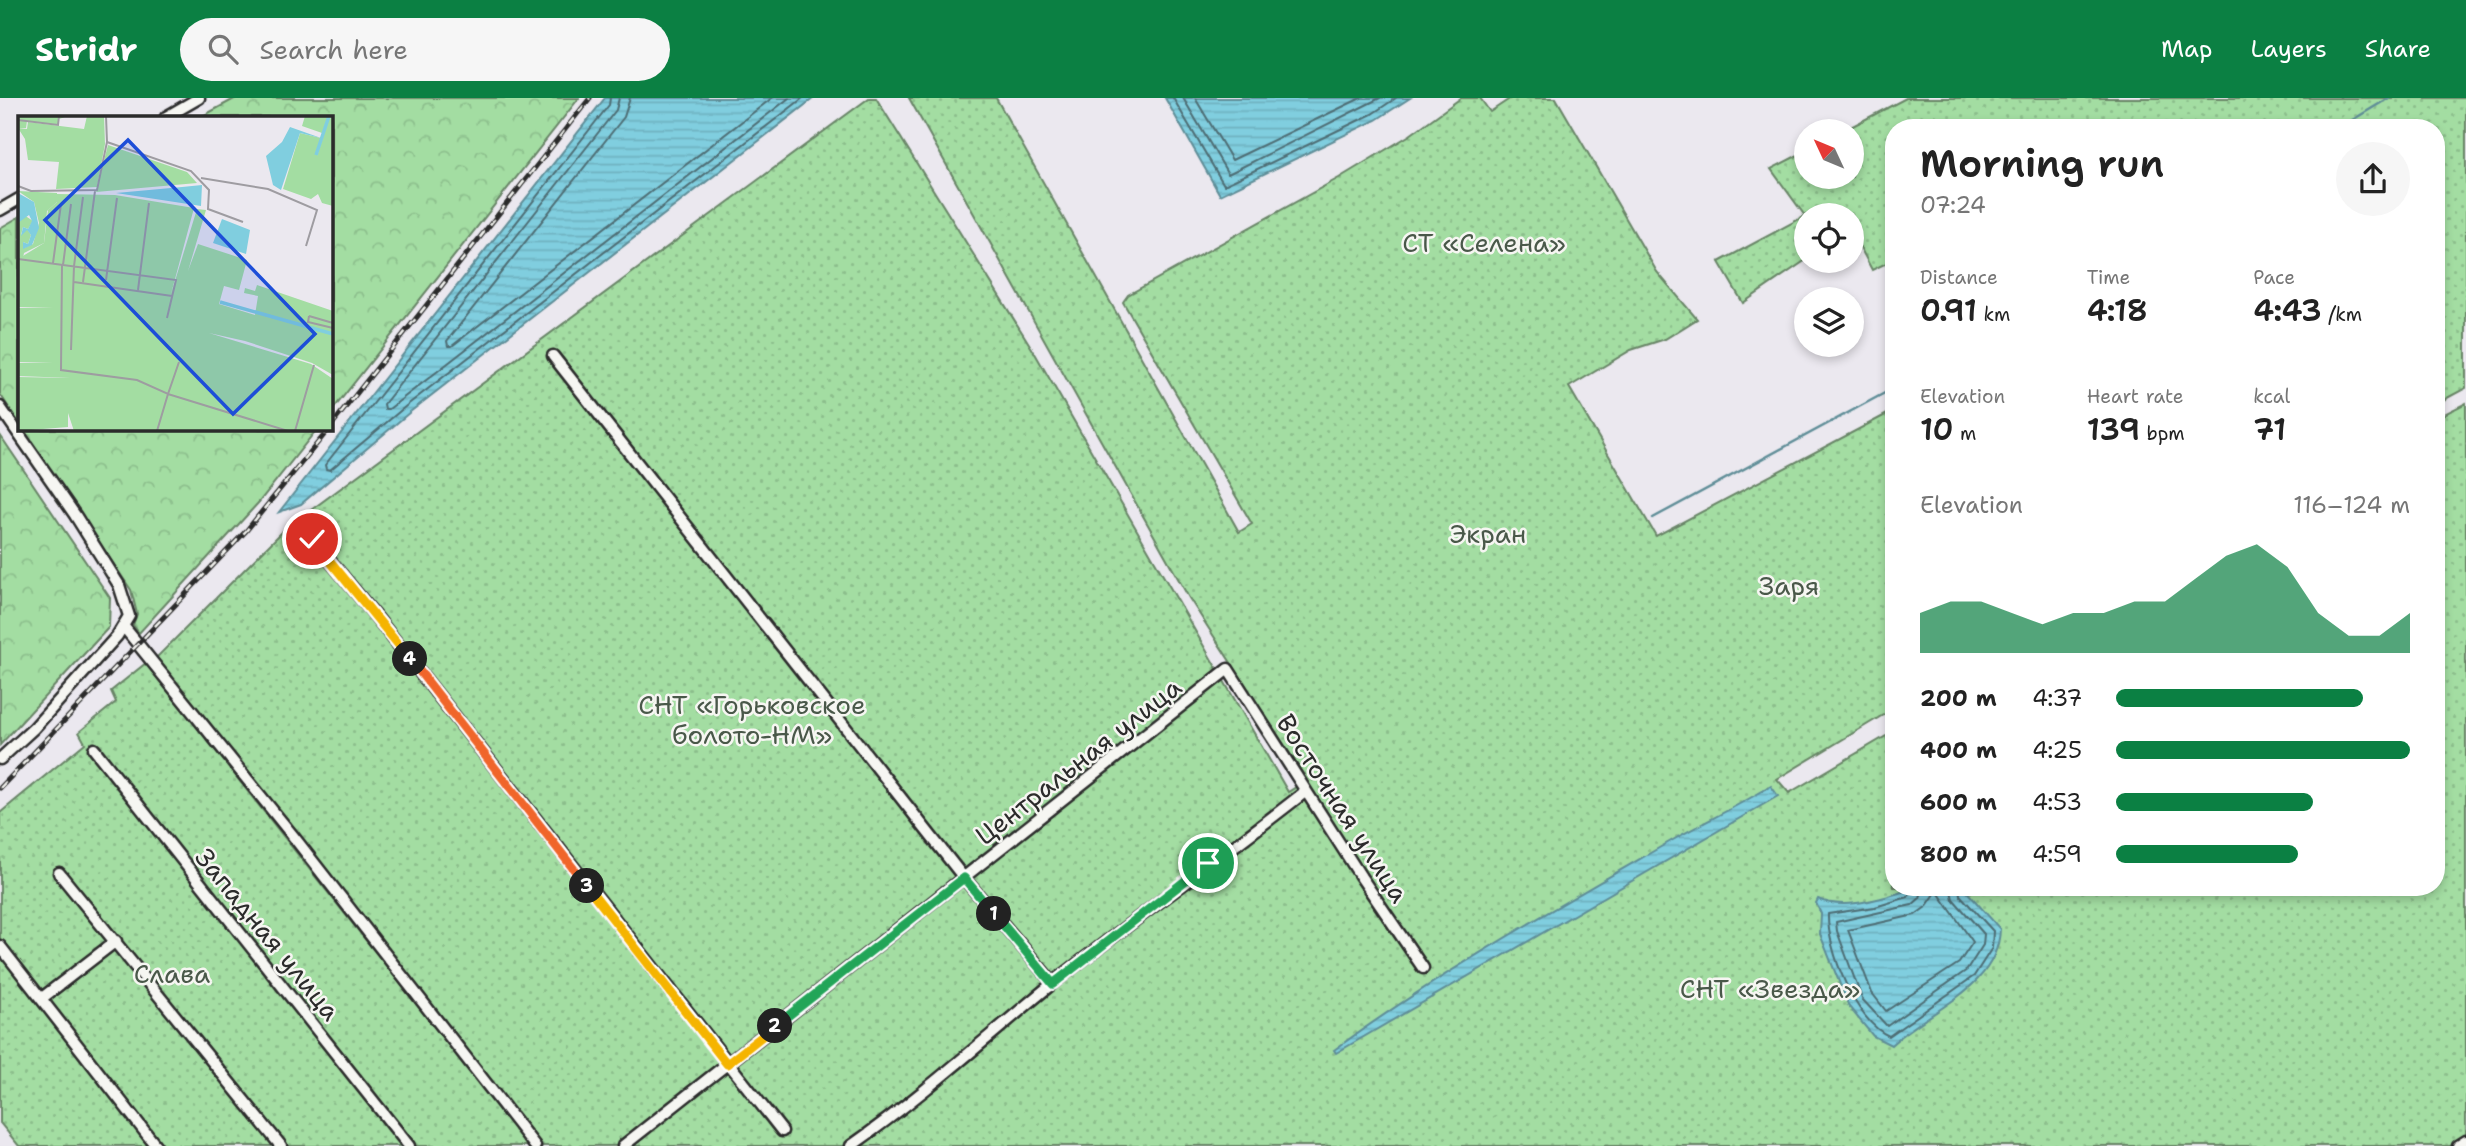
<!DOCTYPE html>
<meta charset="utf-8">
<style>
body{margin:0;font-family:"Shantell Sans",sans-serif;background:#f6f6f6;color:#222;height:100vh;display:flex;flex-direction:column;font-size:26px;white-space:nowrap}
*{box-sizing:border-box;margin:0}
p{font-size:23px;color:#767676}
.icon{flex:none;width:38px;height:38px;fill:none;stroke:currentColor;stroke-width:2;stroke-linecap:round;stroke-linejoin:round}
.map{position:relative;flex:1;overflow:hidden}
.sheet{position:absolute;left:1885px;top:21px;width:560px;height:777px;display:flex;flex-direction:column;background:#fff;border-radius:28px;box-shadow:0 4px 10px #0003}
.sheet>*{flex:none}
.needle{width:46px;rotate:314deg}
.buttons{position:absolute;left:1794px;top:21px;display:grid;gap:14px}
.buttons a{display:grid;place-items:center;width:70px;height:70px;border-radius:50%;background:#fff;box-shadow:0 4px 10px #0003;font-size:35px}
.pin{position:absolute;display:grid;place-items:center;width:60px;height:60px;color:#fff;margin:-30px;border:4px solid #fff;border-radius:50%;box-shadow:0 2px 7px #0007}
.km{position:absolute;width:35px;height:35px;margin:-18px;border-radius:50%;background:#222;color:#fff;font-size:19px;line-height:35px;text-align:center}
.round{display:grid;place-items:center;flex:none;width:74px;height:74px;border-radius:37px;background:#f6f6f6}
.head{display:flex;align-items:center;justify-content:space-between;height:119px;padding:0 35px}
h1{font-size:38px;font-weight:600;line-height:52px}
.metrics{display:grid;grid-template-columns:repeat(3,1fr);gap:10px;height:119px;padding:7px 35px}
.metrics div{display:grid;align-content:center}
.metrics b{font-size:30px;font-weight:600}
.metrics small{font-size:19px;font-weight:400}
.metrics p{font-size:19px}
.chart{height:196px;padding:14px 35px}
.chart p{display:flex;justify-content:space-between}
.chart svg{width:100%;height:126px;margin-top:7px;fill:#0b8043;opacity:.7}
ul{padding:0 35px;list-style:none;font-size:23px}
li{display:grid;grid-template-columns:112px 84px 1fr;align-items:center;height:52px}
li i{height:18px;border-radius:9px;background:#0b8043}
header{display:flex;align-items:center;gap:42px;box-sizing:border-box;height:98px;padding:0 35px;background:#0b8043;color:#fff}
header strong{font-size:33px}
nav{display:flex;gap:38px;margin-inline-start:auto;font-size:24px}
.search{width:490px;height:63px;background:#f6f6f6;display:flex;align-items:center;gap:18px;box-sizing:border-box;padding:0 24px;border-radius:38px;color:#767676;font-size:26px}
.map>svg:first-child{display:block}
</style>
<header>
<strong>Stridr</strong>
<div class="search"><svg class="icon" aria-label="search" viewBox="0 0 24 24"><circle cx="10" cy="10" r="6"/><path d="M15 15l6 6"/></svg>Search here</div>
<nav><a>Map</a><a>Layers</a><a>Share</a></nav>
</header>
<div class="map">
<svg width="2466" height="1048" viewBox="0 0 2466 1048">
<defs>
<pattern id="forest-crowns" width="20" height="18" patternUnits="userSpaceOnUse" patternTransform="scale(1.75)"><rect width="20" height="18" fill="#a3dda2"/><path d="M2 6a3 3 0 1 1 6 0M12 15a3 3 0 1 1 6 0" fill="none" stroke="#8cbe8c"/></pattern>
<pattern id="garden-dots" width="8" height="8" patternUnits="userSpaceOnUse" patternTransform="scale(1.75)"><rect width="8" height="8" fill="#a3dda2"/><path d="M2 2h.1M6 6h.1" fill="none" stroke="#8cbe8c" stroke-width="1.8" stroke-linecap="round"/></pattern>
<pattern id="water-rules" width="6" height="5" patternUnits="userSpaceOnUse" patternTransform="scale(1.75)"><rect width="6" height="5" fill="#80cedf"/><path d="M0 2.5h6" fill="none" stroke="#6fb1c0"/></pattern>
</defs>
<rect width="100%" height="100%" fill="#ebe8ef"/>
<filter id="ink" filterUnits="userSpaceOnUse"><feTurbulence type="fractalNoise" baseFrequency=".0143" numOctaves="2"/><feDisplacementMap in="SourceGraphic" scale="14" xChannelSelector="R" yChannelSelector="G"/><feConvolveMatrix kernelMatrix="1 2 1 2 8 2 1 2 1" color-interpolation-filters="sRGB"/></filter>
<g filter="url(#ink)">
<path fill="url(#forest-crowns)" stroke="#678466" stroke-width="2" d="M 236,0 L 579,0 L 331,314 L 331,19 L 201,19 Z
M 19,119 L 19,325 L 0,296 L 0,130 Z
M 23,331 L 317,331 L 259,404 L 139,535 L 133,527 L 137,516 L 131,492 Z
M 0,337 L 110,500 L 109,529 L 0,647 Z"/>
<path fill="url(#garden-dots)" stroke="#678466" stroke-width="2" d="M 869,0 L 876,0 L 1033,252 L 1288,694 L 1307,682 L 1189,500 L 909,0 L 996,0 L 1239,434 L 1252,426 L 1123,204 L 1128,197 L 1339,80 L 1410,37 L 1461,0 L 1480,0 L 1490,14 L 1511,0 L 1556,0 L 1657,174 L 1697,221 L 1665,241 L 1631,252 L 1569,289 L 1656,438 L 1893,313 L 1893,611 L 1777,681 L 1789,695 L 1893,634 L 1894,789 L 2436,789 L 2436,320 L 2466,305 L 2466,1048 L 539,1048 L 472,958 L 154,562 L 284,432 Z
M 1906,0 L 2466,0 L 2466,290 L 2436,306 L 2436,30 L 1894,30 L 1893,162 L 1872,172 L 1852,134 L 1852,117 L 1806,117 L 1806,162 L 1743,205 L 1719,164 L 1805,118 L 1771,71 L 1806,53 L 1806,79 L 1852,79 L 1852,33 L 1843,33 Z
M 146,565 L 529,1048 L 19,1048 L 0,1025 L 0,715 L 85,645 L 79,634 L 116,604 L 111,593 Z"/>
<path fill="url(#water-rules)" stroke="#5e8d97" stroke-width="2" d="M 605,0 L 814,0 L 410,314 L 301,406 L 279,414 Z
M 1165,0 L 1410,0 L 1376,22 L 1220,97 Z
M 1771,688 L 1778,698 L 1336,955 L 1334,952 C 1442,873 1562,806 1678,739 C 1709,722 1741,706 1771,688 Z
M 1921,789 L 1963,789 L 2000,831 C 1998,890 1930,911 1891,947 L 1873,938 L 1849,909 L 1820,836 L 1821,816 L 1816,805 L 1818,801 C 1848,815 1890,796 1921,789 Z"/>
<g fill="none" stroke-linecap="round" stroke-linejoin="round">
<path stroke="#4d6c73" stroke-width="2" d="M 610,0 L 609,7 L 325,367 L 326,371 L 330,372 L 406,308 L 803,0
M 619,0 L 616,12 L 384,306 L 385,311 L 389,311 L 789,0
M 630,0 L 624,19 L 447,243 L 448,248 L 452,248 L 772,0
M 1173,0 L 1224,87 L 1372,16 L 1396,0
M 1183,0 L 1228,76 L 1380,0
M 1195,0 L 1232,62 L 1361,0
M 1914,789 L 1908,799 L 1875,809 L 1828,816 C 1827,851 1855,924 1889,938 L 1974,878 L 1992,850 L 1993,833 L 1960,797 L 1959,789
M 1923,789 L 1920,800 L 1912,807 L 1836,824 L 1837,833 L 1862,901 L 1887,928 L 1967,872 L 1983,847 L 1984,836 L 1953,801 L 1950,789
M 1937,793 L 1973,844 L 1959,865 L 1886,913 L 1872,895 L 1848,832 L 1915,817 L 1926,809 Z"/>
<path stroke="#5e8d97" stroke-width="2.5" d="M 2339,30 L 2389,0
M 1653,420 L 1894,290"/>
<g stroke="#2b2b2b" stroke-width="15">
<path id="minor" d="M 166,19 L 199,0
M 0,112 L 19,101
M 553,258 L 964,780 L 1053,885
M 0,309 L 75,417 L 119,487 L 129,518 L 117,538 L 34,630 L 0,661
M 312,441 L 374,516 L 782,1033
M 124,529 L 293,738 L 535,1048
M 94,651 L 409,1048
M 59,775 L 281,1048
M 0,848 L 156,1048
M 42,900 L 116,843
M 623,1048 L 1228,571 L 1361,779 L 1423,870
M 851,1048 C 922,998 986,940 1053,885 C 1136,819 1223,759 1306,693
M 2458,1048 L 2466,1043"/>
</g>
<use href="#minor" stroke="#f6f6f2" stroke-width="10"/>
<g stroke="#2b2b2b" stroke-width="5">
<path id="rail" d="M 331,328 L 590,0
M 0,690 L 246,433 L 329,331"/>
</g>
<use href="#rail" stroke="#f6f6f2" stroke-width="2.5" stroke-dasharray="8" stroke-linecap="butt"/>
</g>
</g>
<g fill="none" stroke-linecap="round" stroke-linejoin="round" filter="url(#ink)">
<g stroke="#fff" stroke-width="14">
<path id="split-1" d="M 994,816 L 1053,886 L 1208,765"/>
</g>
<g stroke="#fff" stroke-width="14">
<path id="split-2" d="M 775,928 L 964,780 L 994,816"/>
</g>
<g stroke="#fff" stroke-width="14">
<path id="split-3" d="M 587,788 L 727,966 L 775,928"/>
</g>
<g stroke="#fff" stroke-width="14">
<path id="split-4" d="M 410,561 L 587,788"/>
</g>
<g stroke="#fff" stroke-width="14">
<path id="split-5" d="M 312,441 L 410,561"/>
</g>
<use href="#split-1" stroke="#22a559" stroke-width="9"/>
<use href="#split-2" stroke="#22a559" stroke-width="9"/>
<use href="#split-3" stroke="#f5b400" stroke-width="9"/>
<use href="#split-4" stroke="#f0652b" stroke-width="9"/>
<use href="#split-5" stroke="#f5b400" stroke-width="9"/>
</g>
<g text-anchor="middle" dominant-baseline="central" stroke-width="5" stroke-linejoin="round" paint-order="stroke">
<g font-size="26" fill="#495849" stroke="#f6f6f2">
<text x="1484" y="144">СТ «Селена»</text>
<text x="1488" y="435">Экран</text>
<text x="1789" y="487">Заря</text>
<text x="752" y="606">СНТ «Горьковское<tspan x="752" dy="30">болото-НМ»</tspan></text>
<text x="172" y="875">Слава</text>
<text x="1770" y="890">СНТ «Звезда»</text>
</g>
<g font-size="26" fill="#2b2b2b" stroke="#f6f6f2">
<text transform="translate(1078 663) rotate(-38)">Центральная улица</text>
<text transform="translate(1343 710) rotate(57)">Восточная улица</text>
<text transform="translate(268 836) rotate(51)">Западная улица</text>
</g>
</g>
<g transform="translate(18 18)">
<rect width="315" height="315" fill="#ebe8ef"/>
<path d="M 287,0 L 310,0 L 304,17 L 284,10 ZM 312,0 L 315,0 L 315,90 L 304,87 L 300,78 L 293,83 L 265,73 L 282,17 L 303,22 L 299,40 Z" fill="#a3dda2"/>
<path d="M 69,0 L 86,0 L 87,28 L 79,71 L 38,73 L 41,46 L 10,44 L 7,23 L 0,12 L 9,13 L 10,6 L 66,13 ZM 90,29 L 169,56 L 179,67 L 78,76 Z" fill="#a3dda2"/>
<path d="M 0,75 L 39,77 L 39,86 L 29,95 L 26,127 L 6,137 L 5,142 L 0,142 L 0,107 L 6,99 L 15,105 L 10,113 L 5,111 L 3,119 L 9,113 L 13,119 L 10,128 L 5,126 L 6,132 L 15,128 L 21,107 L 16,86 Z" fill="#a3dda2"/>
<path d="M 0,0 L 50,0 L 41,3 L 40,9 L 9,5 L 8,12 L 0,12 ZM 39,78 L 97,79 L 176,92 L 153,178 L 179,93 L 188,94 L 170,155 L 180,128 L 229,144 L 221,174 L 206,170 L 201,188 L 237,199 L 240,180 L 226,177 L 227,172 L 237,175 L 239,169 L 315,195 L 315,259 L 294,247 L 227,225 L 191,217 L 293,248 L 315,263 L 315,315 L 56,315 L 50,297 L 50,311 L 0,315 L 0,261 L 52,262 L 0,260 L 0,247 L 35,246 L 0,246 L 0,192 L 35,191 L 0,191 L 0,143 L 26,127 L 30,94 L 39,86 Z" fill="#a3dda2"/>
<path d="M 272,11 L 303,22 L 282,17 L 263,74 L 255,69 L 248,40 L 264,26 ZM 184,69 L 183,90 L 98,77 L 164,71 ZM 0,77 L 16,86 L 21,112 L 14,129 L 5,133 L 5,126 L 10,128 L 13,119 L 9,114 L 3,120 L 5,111 L 10,113 L 14,105 L 11,99 L 0,107 ZM 204,103 L 232,114 L 228,138 L 195,127 Z" fill="#80cedf"/>
<path fill="none" stroke="#80cedf" stroke-width="3.5" d="M 298,39 L 311,0M 202,186 L 315,218"/>
<path fill="none" stroke="#9e9ca1" stroke-width="2" d="M 0,4 L 40,9 L 41,0M 89,26 L 173,55 L 191,74 L 190,93 L 225,106M 183,62 L 250,73 L 299,94 L 288,130M 0,70 L 13,75 L 79,74 L 89,26 L 88,0M 0,143 L 158,164 L 149,202M 35,147 L 43,88M 44,149 L 43,254 L 119,264 L 150,278 L 161,246M 45,149 L 53,88M 88,164 L 99,82M 56,166 L 154,180M 65,166 L 77,75M 120,174 L 131,87M 291,200 L 290,206 L 315,212M 291,200 L 315,207M 53,234 L 56,150 L 65,81M 139,315 L 150,278 L 270,315M 277,315 L 296,249"/>
<path fill="#1d4ed8" fill-opacity="0.15" stroke="#1d4ed8" stroke-width="3.5" d="M 110,24 L 297,218 L 215,298 L 27,104 Z"/>
<rect width="315" height="315" fill="none" stroke="#2b2b2b" stroke-width="3.5"/>
</g>
</svg>
<div class="buttons">
<a><svg class="needle" viewBox="-14 -14 28 28"><path d="M0-13l5 13h-10z" fill="#e53935"/><path d="M0 13l5-13h-10z" fill="#767676"/></svg></a>
<a><svg class="icon" aria-label="locate" viewBox="0 0 24 24"><circle cx="12" cy="12" r="6"/><path d="M12 2v4M12 18v4M2 12h4M18 12h4"/></svg></a>
<a><svg class="icon" aria-label="layers" viewBox="0 0 24 24"><path d="M12 4l9 5-9 5-9-5zM3 14l9 5 9-5"/></svg></a>
</div>
<div class="pin" style="left:1208px;top:765px;background:#1e9e55"><svg class="icon" aria-label="arrive" viewBox="0 0 24 24"><path d="M6 21V4h12l-3 4 3 4H6"/></svg></div>
<div class="pin" style="left:312px;top:441px;background:#d93025"><svg class="icon" aria-label="check" viewBox="0 0 24 24"><path d="M5 12l5 5 9-10"/></svg></div>
<b class="km" style="left:994px;top:816px">1</b>
<b class="km" style="left:775px;top:928px">2</b>
<b class="km" style="left:587px;top:788px">3</b>
<b class="km" style="left:410px;top:561px">4</b>
<section class="sheet">
<div class="head"><div><h1>Morning run</h1><p>07:24</p></div><a class="round"><svg class="icon" aria-label="share" viewBox="0 0 24 24"><path d="M12 15V3M7 8l5-5 5 5M5 13v7h14v-7"/></svg></a></div>
<div class="metrics">
<div><p>Distance</p><b>0.91<small> km</small></b></div>
<div><p>Time</p><b>4:18</b></div>
<div><p>Pace</p><b>4:43<small> /km</small></b></div>
</div>
<div class="metrics">
<div><p>Elevation</p><b>10<small> m</small></b></div>
<div><p>Heart rate</p><b>139<small> bpm</small></b></div>
<div><p>kcal</p><b>71</b></div>
</div>
<div class="chart"><p><span>Elevation</span>116–124 m</p>
<svg viewBox="0 0 160 44" preserveAspectRatio="none"><path d="M0 44V30L10 26L20 26L30 30L40 34L50 30L60 30L70 26L80 26L90 18L100 10L110 6L120 14L130 30L140 38L150 38L160 30V44z"/></svg>
</div>
<ul>
<li><b>200 m</b>4:37<i style="width:84%"></i></li>
<li><b>400 m</b>4:25<i style="width:100%"></i></li>
<li><b>600 m</b>4:53<i style="width:67%"></i></li>
<li><b>800 m</b>4:59<i style="width:62%"></i></li>
</ul>
</section>
</div>
